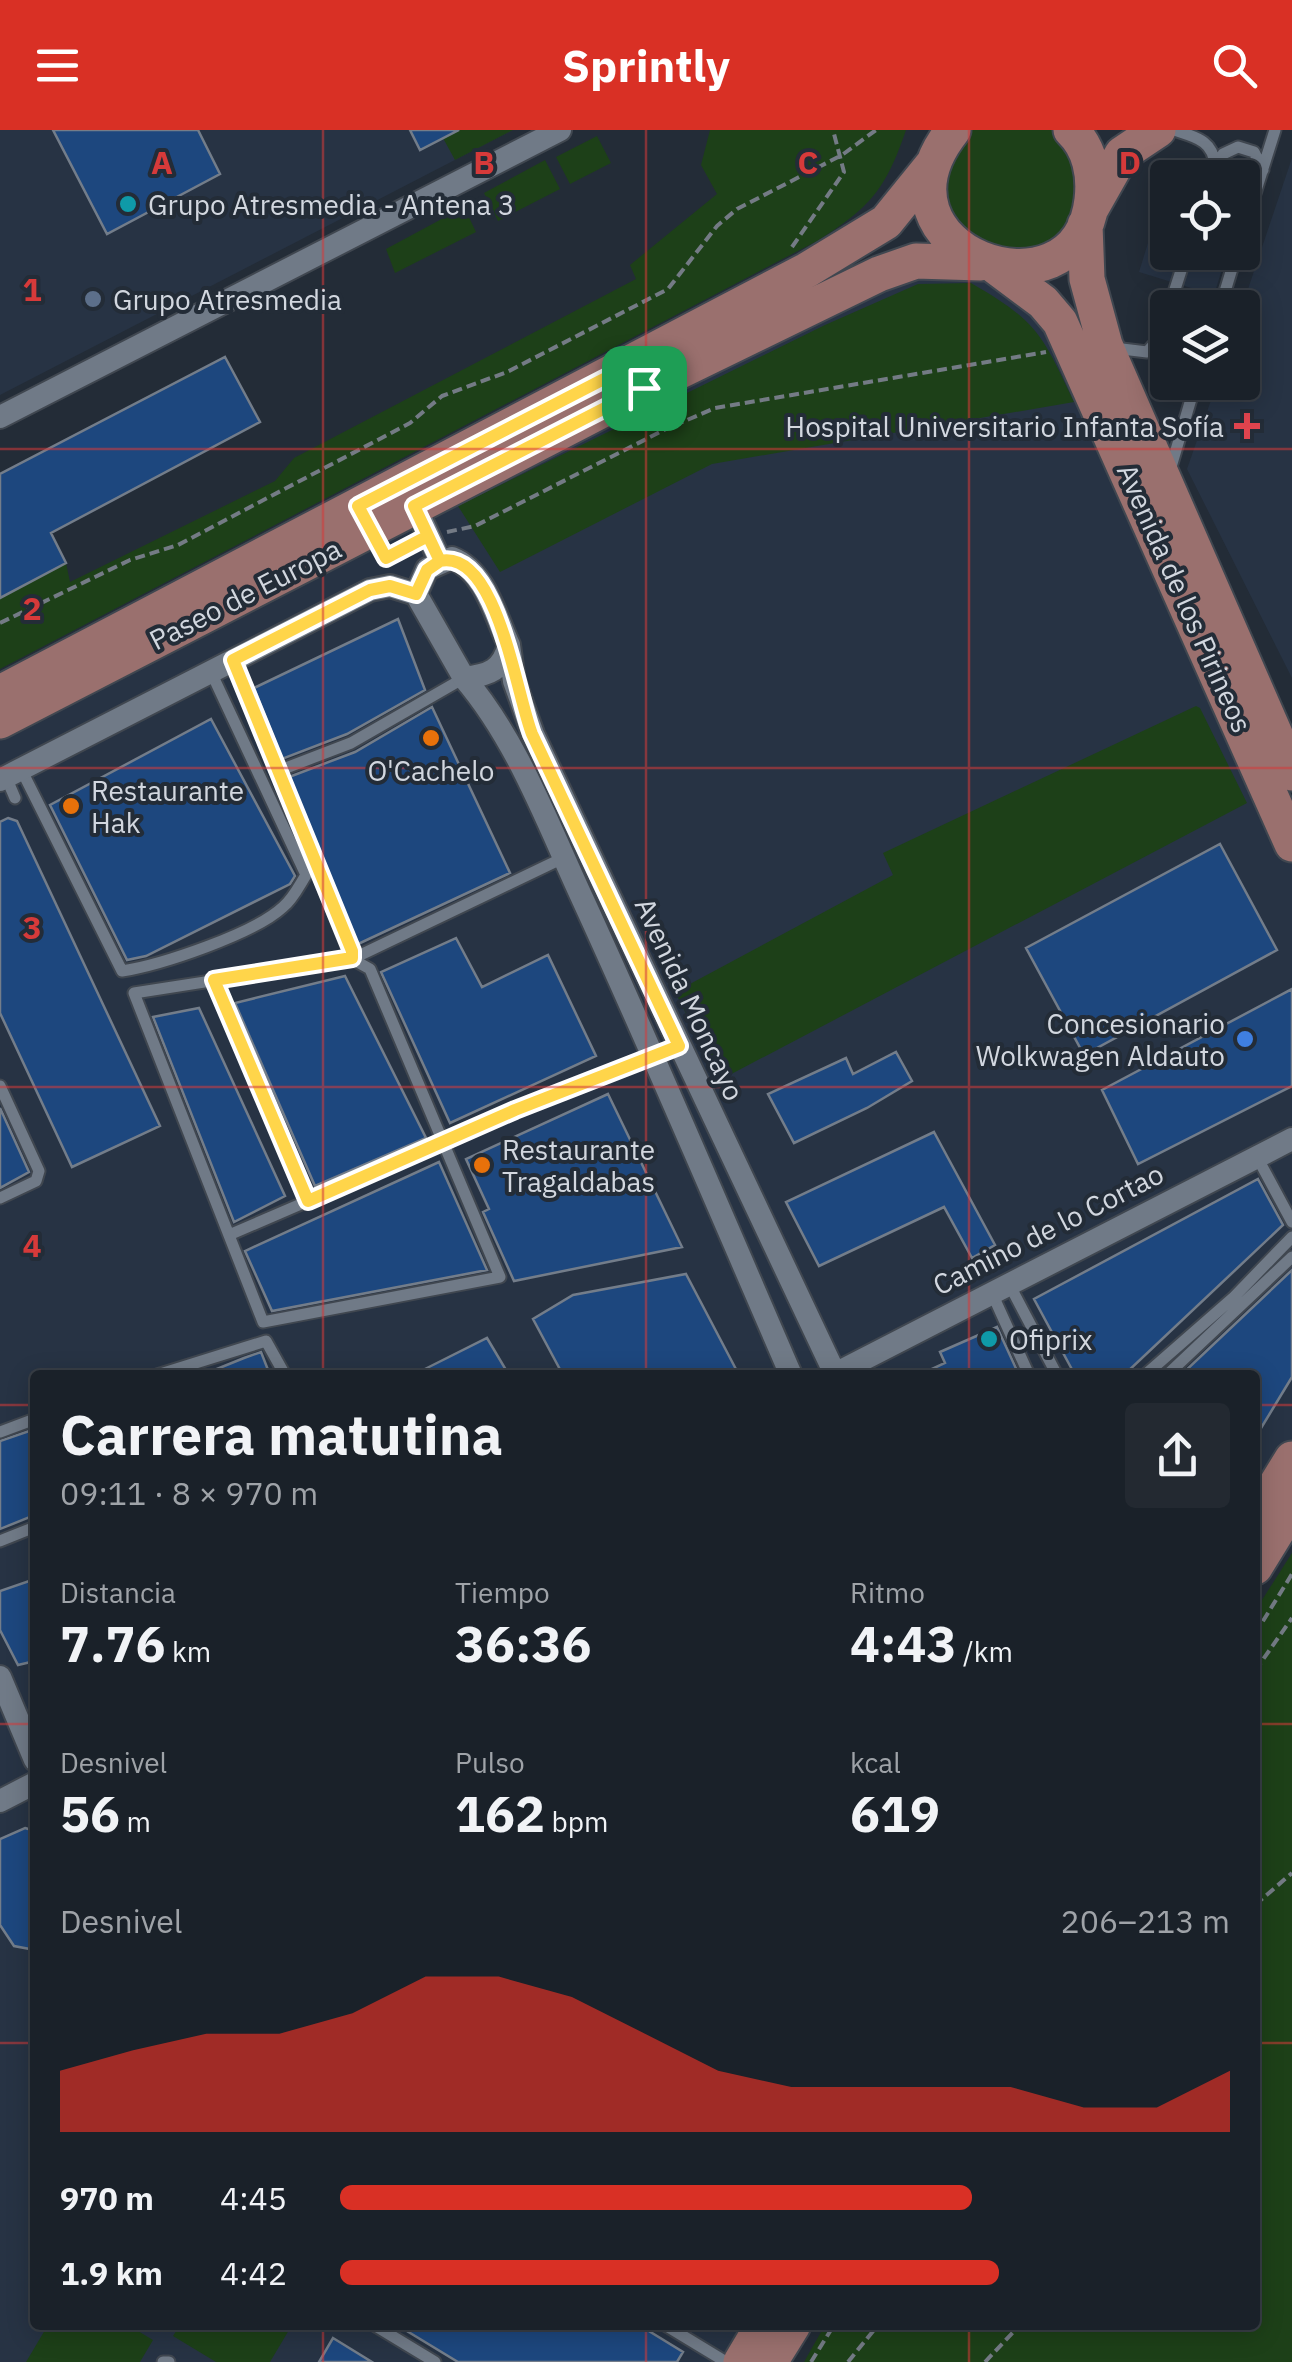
<!DOCTYPE html>
<html lang="es">
<meta charset="utf-8">
<style>
body{margin:0;font-family:"IBM Plex Sans",sans-serif;background:#232931;color:#f1f3f6;height:100vh;display:flex;flex-direction:column;font-size:38px;white-space:nowrap}
*{box-sizing:border-box;margin:0}
p{font-size:32px;color:#9fa3a8}
.icon{flex:none;width:55px;height:55px;fill:none;stroke:currentColor;stroke-width:2;stroke-linecap:round;stroke-linejoin:round}
.map{position:relative;flex:1;overflow:hidden}
.panel{position:absolute;left:30px;top:1240px;width:1230px;height:960px;display:flex;flex-direction:column;background:#1a2129;border-radius:10px;box-shadow:0 5px 25px #0003,0 0 0 2px #383e46}
.panel>*{flex:none}
.fabs{position:absolute;left:1150px;top:30px;display:grid;gap:20px}
.fabs a{display:grid;place-items:center;width:110px;height:110px;border-radius:10px;background:#1a2129;box-shadow:0 5px 25px #0003,0 0 0 2px #383e46;font-size:50px}
.pin{position:absolute;display:grid;place-items:center;width:85px;height:85px;color:#fff;margin:-42px;border-radius:20px;box-shadow:0 5px 15px #0006}
.round{display:grid;place-items:center;flex:none;width:105px;height:105px;border-radius:10px;background:#232931}
.summary{display:flex;align-items:center;justify-content:space-between;height:170px;padding:0 30px}
h1{font-size:55px;font-weight:800;line-height:75px}
.metrics{display:grid;grid-template-columns:repeat(3,1fr);gap:15px;height:170px;padding:10px 30px}
.metrics div{display:grid;align-content:center}
.metrics b{font-size:50px;font-weight:800}
.metrics small{font-size:28px;font-weight:400}
.metrics p{font-size:28px}
.chart{height:280px;padding:20px 30px}
.chart p{display:flex;justify-content:space-between}
.chart svg{width:100%;height:180px;margin-top:10px;fill:#d93025;opacity:.7}
ul{padding:0 30px;list-style:none;font-size:32px}
li{display:grid;grid-template-columns:160px 120px 1fr;align-items:center;height:75px}
li i{height:25px;border-radius:12px;background:#d93025}
header{display:flex;justify-content:space-between;align-items:center;height:130px;padding:0 30px;background:#d93025;color:#fff;font-size:45px;font-weight:800}
.map>svg:first-child{display:block}
</style>
<header><svg class="icon" aria-label="menu" viewBox="0 0 24 24"><path d="M4 6h16M4 12h16M4 18h16"/></svg>Sprintly<svg class="icon" aria-label="search" viewBox="0 0 24 24"><circle cx="10" cy="10" r="6"/><path d="M15 15l6 6"/></svg></header>
<div class="map">
<svg width="1292" height="2232" viewBox="0 0 1292 2232">
<rect width="100%" height="100%" fill="#232c37"/>
<path fill="#273344" d="M 0,0 L 513,0 L 0,265 Z
M 1292,28 L 1292,548 L 1187,339 L 1217,253 L 1242,252 L 1242,177 Z
M 1157,84 L 1167,88 L 1168,122 L 1227,123 L 1214,165 L 1139,142 Z
M 947,129 L 1043,172 L 1292,716 L 1292,1329 L 1255,1389 L 1255,1245 L 35,1245 L 35,2195 L 763,2195 L 741,2232 L 0,2232 L 0,591 Z"/>
<path fill="#1d4018" d="M 459,0 L 513,0 L 455,30 L 443,8 Z
M 710,0 L 906,0 C 886,59 870,78 817,111 L 0,539 L 0,468 L 66,433 L 70,452 L 275,351 L 294,328 L 636,149 L 630,135 L 717,64 L 701,35 Z
M 970,0 L 1056,0 L 1076,23 L 1075,92 L 1039,122 L 971,113 C 939,67 934,46 970,0 Z
M 597,6 L 611,33 L 570,54 L 556,27 Z
M 545,30 L 560,59 L 498,91 L 484,63 Z
M 464,77 L 476,102 L 395,143 L 386,119 Z
M 971,153 C 1037,191 1042,204 1074,272 L 712,334 L 500,442 L 458,376 L 825,195 L 918,154 Z
M 1196,576 L 1200,578 L 1247,673 L 720,950 L 675,862 L 893,745 L 883,723 Z
M 1292,1423 L 1292,2232 L 804,2232 L 825,2195 L 1255,2195 L 1255,1481 Z
M 48,2195 L 128,2195 L 153,2210 L 140,2232 L 26,2232 Z
M 180,2195 L 292,2195 L 270,2232 L 216,2232 L 173,2206 Z"/>
<path fill="#1d477e" stroke="#737d8a" stroke-width="2.5" d="M 53,0 L 198,0 L 220,44 L 107,104 Z
M 410,0 L 459,0 L 420,20 Z
M 225,227 L 260,292 L 51,403 L 66,433 L 0,468 L 0,344 Z
M 398,489 L 425,560 L 347,604 L 282,629 L 254,558 Z
M 432,577 L 510,743 L 356,815 L 289,647 L 355,622 Z
M 211,589 L 295,746 L 290,754 L 146,826 L 127,830 L 50,675 Z
M 8,688 L 17,691 L 160,996 L 72,1037 L 0,883 L 0,692 Z
M 1220,714 L 1277,820 L 1084,925 L 1026,818 Z
M 456,808 L 482,857 L 548,825 L 596,926 L 450,993 L 381,842 Z
M 345,846 L 426,1008 L 315,1056 L 235,873 Z
M 1292,859 L 1292,956 L 1138,1034 L 1102,960 Z
M 199,878 L 285,1066 L 234,1092 L 153,887 Z
M 896,922 L 912,951 L 867,978 L 794,1013 L 768,964 L 846,928 L 853,944 Z
M 608,964 L 682,1117 L 514,1151 L 483,1082 L 489,1079 L 466,1029 Z
M 0,978 L 29,1042 L 0,1058 Z
M 934,1002 L 995,1115 L 972,1128 L 944,1077 L 819,1136 L 786,1072 Z
M 439,1032 L 487,1140 L 272,1181 L 245,1121 Z
M 1258,1049 L 1283,1095 L 1124,1245 L 1075,1245 L 1034,1169 Z
M 1292,1140 L 1292,1247 L 1255,1308 L 1255,1245 L 1181,1245 Z
M 686,1144 L 739,1245 L 563,1245 L 533,1189 L 573,1165 Z
M 997,1197 L 1019,1245 L 919,1245 L 945,1233 L 940,1222 Z
M 487,1208 L 509,1245 L 413,1245 Z
M 261,1222 L 270,1245 L 202,1245 L 244,1228 Z
M 35,1299 L 35,1385 L 0,1399 L 0,1311 Z
M 35,1449 L 35,1531 L 18,1535 L 0,1500 L 0,1461 Z
M 25,1698 L 35,1701 L 35,1820 L 14,1816 L 0,1795 L 0,1709 Z
M 397,2195 L 639,2195 L 683,2222 L 677,2232 L 458,2232 Z
M 333,2208 L 372,2232 L 319,2232 Z"/>
<g fill="none" stroke-linecap="round" stroke-linejoin="round">
<g stroke="#404750" stroke-width="15">
<path id="service" d="M 1174,0 C 1195,7 1213,10 1215,35
M 1212,48 L 1223,24 L 1238,17 L 1254,22 L 1263,40
M 1242,105 L 1275,0
M 1169,178 L 1187,122
M 1220,178 L 1237,122
M 1157,211 L 1168,230
M 1114,218 L 1147,222 L 1157,211 L 1168,181
M 1171,337 L 1196,252
M 233,531 L 352,829 L 134,863 L 263,1192 L 500,1147 L 370,839 L 352,829
M 21,639 L 122,841 C 161,835 254,804 283,777 C 293,769 299,756 306,745 L 211,542
M 278,641 L 351,613 L 464,548
M 6,647 L 15,668
M 352,829 L 563,728
M 215,850 L 308,1071 L 515,979 L 655,926
M 0,956 L 39,1041 L 36,1051 L 0,1068
M 1257,1027 L 1292,1092
M 229,1105 L 308,1071
M 1008,1152 L 1057,1245
M 991,1161 L 1029,1245
M 157,1245 L 266,1211 L 285,1245
M 1145,1245 L 1233,1168 L 1292,1107
M 1167,1245 L 1292,1127
M 0,1302 L 35,1289
M 0,1411 L 35,1397
M 374,2195 L 435,2232
M 665,2195 L 726,2232
M 163,2232 L 169,2232"/>
</g>
<g stroke="#404750" stroke-width="26">
<path id="minor" d="M 0,287 L 560,0
M 415,376 L 440,431
M 452,428 C 485,441 495,485 509,515 C 502,540 490,545 464,548 L 416,464 L 427,439 Z
M 509,515 L 514,551 L 533,604 L 835,1244
M 464,548 C 518,611 548,695 583,770 C 655,927 722,1086 791,1245
M 0,650 L 370,460 L 390,456 L 416,464
M 833,1245 L 1292,1009
M 0,1547 L 35,1630
M 0,1671 L 35,1653"/>
</g>
<g stroke="#404750" stroke-width="39">
<path id="primary" d="M 953,0 C 857,121 1077,199 1092,70 C 1095,45 1090,18 1071,0
M 1092,77 L 1122,24 L 1158,0
M 1085,95 L 1087,149 L 1105,215 L 1292,643
M 996,137 L 1043,172 L 1060,192 L 1292,714
M 0,563 L 807,140 L 886,92 L 933,34
M 0,591 L 645,258 L 879,144 L 916,131 L 981,133
M 1255,1389 L 1292,1329
M 1255,1437 L 1292,1377
M 741,2232 L 763,2195
M 770,2232 L 793,2195"/>
</g>
<path stroke="#747b85" stroke-width="4" stroke-dasharray="10 5" stroke-linecap="butt" d="M 792,117 L 844,42 L 833,0
M 656,280 L 666,299 L 715,278 L 1046,222
M 447,402 L 475,396 L 666,299
M 382,420 L 386,427 L 410,415
M 0,493 L 130,430 L 178,415 L 410,293 L 442,266 L 507,242 L 668,159 L 717,96 L 737,79 L 842,25 L 876,0
M 1255,1504 L 1292,1444
M 1255,1541 L 1292,1488
M 1255,1775 L 1292,1743
M 811,2232 L 834,2195
M 848,2232 L 878,2195
M 985,2232 L 1020,2195"/>
<use href="#service" stroke="#707a87" stroke-width="11"/>
<use href="#minor" stroke="#707a87" stroke-width="22"/>
<use href="#primary" stroke="#9a706e" stroke-width="35"/>
</g>
<g fill="none" stroke-linecap="round" stroke-linejoin="round">
<g stroke="#fff" stroke-width="20">
<path id="route" d="M 644,258 L 414,376 L 440,431 L 427,440 L 416,464 L 390,456 L 370,460 L 233,530 L 352,821 L 352,828 L 214,850 L 308,1071 L 515,980 L 679,916 L 532,604 C 516,564 497,419 440,431 L 428,406 L 386,428 L 358,376 L 633,234 L 644,258"/>
</g>
<use href="#route" stroke="#ffd54a" stroke-width="12"/>
</g>
<path fill="none" stroke="#d63a3a" stroke-width="2.5" stroke-opacity="0.55" d="M 323,0 L 323,1245M 646,0 L 646,1245M 969,0 L 969,1245M 0,319 L 1292,319M 0,638 L 1292,638M 0,957 L 1292,957M 0,1275 L 35,1275M 1255,1275 L 1292,1275M 0,1594 L 35,1594M 1255,1594 L 1292,1594M 0,1913 L 35,1913M 1255,1913 L 1292,1913M 323,2195 L 323,2232M 646,2195 L 646,2232M 969,2195 L 969,2232"/>
<g fill="#0f9aa8" stroke="#232c37" stroke-width="4">
<circle cx="128" cy="74" r="10"/>
<circle cx="989" cy="1209" r="10"/>
</g>
<circle fill="#5c6f8a" stroke="#232c37" stroke-width="4" cx="93" cy="169" r="10"/>
<path fill="#e0444e" stroke="#232c37" stroke-width="4" d="M1242 281h10v10h10v10h-10v10h-10v-10h-10v-10h10z"/>
<g fill="#e8710a" stroke="#232c37" stroke-width="4">
<circle cx="431" cy="608" r="10"/>
<circle cx="71" cy="676" r="10"/>
<circle cx="482" cy="1035" r="10"/>
</g>
<circle fill="#3f7fe0" stroke="#232c37" stroke-width="4" cx="1245" cy="909" r="10"/>
<g text-anchor="middle" dominant-baseline="central" stroke-width="8" stroke-linejoin="round" paint-order="stroke">
<g font-size="28" fill="#d2d7df" stroke="#232c37" text-anchor="start">
<text x="148" y="74">Grupo Atresmedia - Antena 3</text>
<text x="113" y="169">Grupo Atresmedia</text>
<text x="1224" y="296" text-anchor="end">Hospital Universitario Infanta Sofía</text>
<text x="431" y="640" text-anchor="middle">O'Cachelo</text>
<text x="91" y="660">Restaurante<tspan x="91" dy="32">Hak</tspan></text>
<text x="1225" y="893" text-anchor="end">Concesionario<tspan x="1225" dy="32">Wolkwagen Aldauto</tspan></text>
<text x="502" y="1019">Restaurante<tspan x="502" dy="32">Tragaldabas</tspan></text>
<text x="1009" y="1209">Ofiprix</text>
</g>
<g font-size="28" fill="#d2d7df" stroke="#232c37">
<text transform="translate(245 464) rotate(-27)">Paseo de Europa</text>
<text transform="translate(1185 468) rotate(66)">Avenida de los Pirineos</text>
<text transform="translate(690 869) rotate(65)">Avenida Moncayo</text>
<text transform="translate(1048 1099) rotate(-27)">Camino de lo Cortao</text>
</g>
</g>
<g font-size="32" text-anchor="middle" font-weight="bold" fill="#d63a3a" stroke="#232c37" stroke-width="8" stroke-linejoin="round" paint-order="stroke">
<text x="162" y="44">A</text>
<text x="484" y="44">B</text>
<text x="808" y="44">C</text>
<text x="1130" y="44">D</text>
<text x="32" y="171">1</text>
<text x="32" y="490">2</text>
<text x="32" y="809">3</text>
<text x="32" y="1127">4</text>
</g>
</svg>
<div class="fabs">
<a><svg class="icon" aria-label="locate" viewBox="0 0 24 24"><circle cx="12" cy="12" r="6"/><path d="M12 2v4M12 18v4M2 12h4M18 12h4"/></svg></a>
<a><svg class="icon" aria-label="layers" viewBox="0 0 24 24"><path d="M12 4l9 5-9 5-9-5zM3 14l9 5 9-5"/></svg></a>
</div>
<div class="pin" style="left:644px;top:258px;background:#1e9e55"><svg class="icon" aria-label="arrive" viewBox="0 0 24 24"><path d="M6 21V4h12l-3 4 3 4H6"/></svg></div>
<section class="panel">
<div class="summary"><div><h1>Carrera matutina</h1><p>09:11 · 8 × 970 m</p></div><a class="round"><svg class="icon" aria-label="share" viewBox="0 0 24 24"><path d="M12 15V3M7 8l5-5 5 5M5 13v7h14v-7"/></svg></a></div>
<div class="metrics">
<div><p>Distancia</p><b>7.76<small> km</small></b></div>
<div><p>Tiempo</p><b>36:36</b></div>
<div><p>Ritmo</p><b>4:43<small> /km</small></b></div>
</div>
<div class="metrics">
<div><p>Desnivel</p><b>56<small> m</small></b></div>
<div><p>Pulso</p><b>162<small> bpm</small></b></div>
<div><p>kcal</p><b>619</b></div>
</div>
<div class="chart"><p><span>Desnivel</span>206–213 m</p>
<svg viewBox="0 0 160 44" preserveAspectRatio="none"><path d="M0 44V29L10 24L20 20L30 20L40 15L50 6L60 6L70 11L80 20L90 29L100 33L110 33L120 33L130 33L140 38L150 38L160 29V44z"/></svg>
</div>
<ul>
<li><b>970 m</b>4:45<i style="width:71%"></i></li>
<li><b>1.9 km</b>4:42<i style="width:74%"></i></li>
</ul>
</section>
</div>
